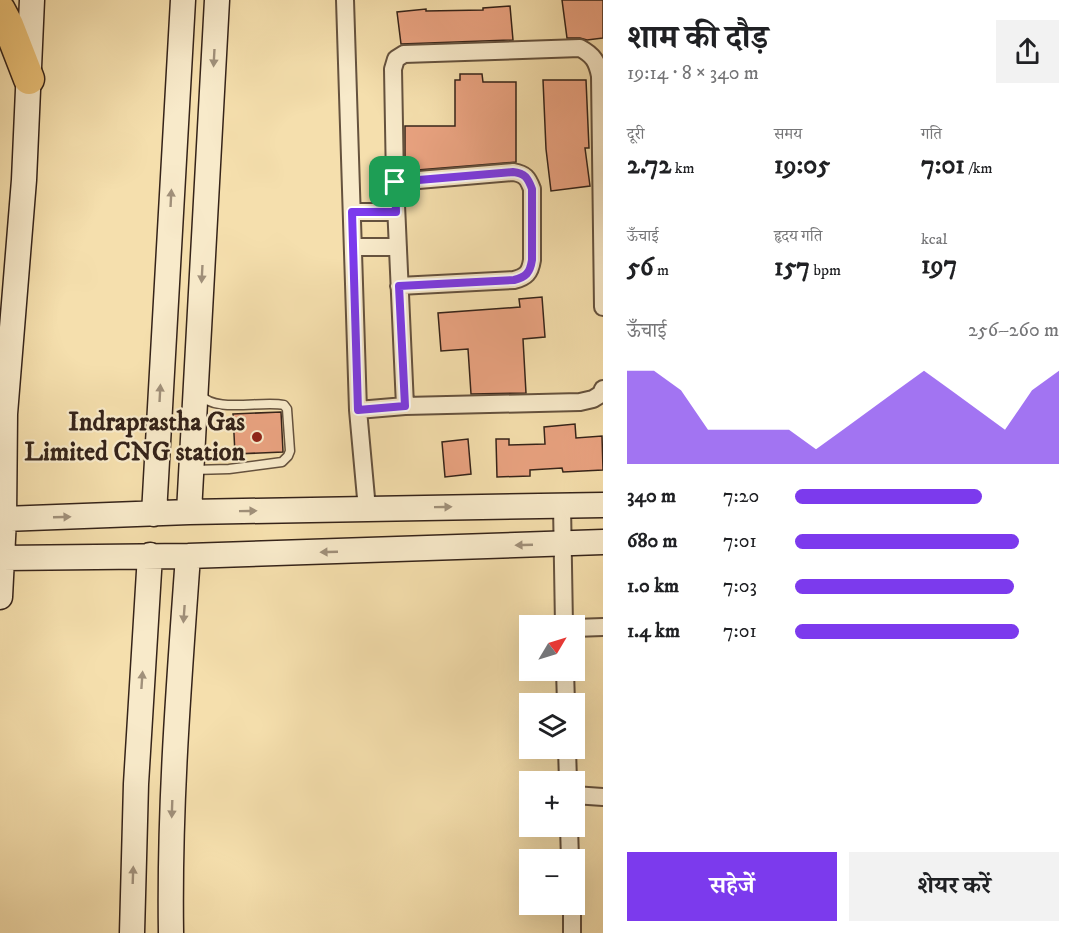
<!DOCTYPE html>
<html lang="hi">
<meta charset="utf-8">
<style>
body{margin:0;font-family:"IM FELL DW Pica","Noto Serif Devanagari",serif;background:#f2f2f2;color:#202124;height:100vh;display:flex;flex-direction:column;font-size:22px;white-space:nowrap}
*{box-sizing:border-box;margin:0}
p{font-size:20px;color:#757577}
.icon{flex:none;width:33px;height:33px;fill:none;stroke:currentColor;stroke-width:2;stroke-linecap:round;stroke-linejoin:round}
.map{position:relative;flex:1;overflow:hidden}
.side{display:flex;flex-direction:column;background:#fff;width:480px}
.side>*{flex:none}
.needle{width:39px;rotate:52deg}
.tools{position:absolute;left:519px;top:615px;display:grid;gap:12px}
.tools a{display:grid;place-items:center;width:66px;height:66px;border-radius:0px;background:#fff;box-shadow:0 6px 24px #0002;font-size:30px}
.pin{position:absolute;display:grid;place-items:center;width:51px;height:51px;color:#fff;margin:-26px;border-radius:12px;box-shadow:0 3px 9px #0006}
.round{display:grid;place-items:center;flex:none;width:63px;height:63px;border-radius:0px;background:#f2f2f2}
.overview{display:flex;align-items:center;justify-content:space-between;height:102px;padding:0 24px}
h1{font-size:33px;font-weight:700;line-height:45px}
.figures{display:grid;grid-template-columns:repeat(3,1fr);gap:9px;height:102px;padding:6px 24px}
.figures div{display:grid;align-content:center}
.figures b{font-size:26px;font-weight:700}
.figures small{font-size:16px;font-weight:400}
.figures p{font-size:16px}
.chart{height:168px;padding:12px 24px}
.chart p{display:flex;justify-content:space-between}
.chart svg{width:100%;height:108px;margin-top:6px;fill:#7c3aed;opacity:.7}
.primary-button{display:flex;gap:12px;margin-top:auto;padding:12px 24px}
.primary-button a{flex:1;height:69px;border-radius:0px;background:#7c3aed;color:#fff;font-size:24px;font-weight:700;line-height:69px;text-align:center}
.primary-button a+a{background:#f2f2f2;color:#202124}
ul{padding:0 24px;list-style:none;font-size:20px}
li{display:grid;grid-template-columns:96px 72px 1fr;align-items:center;height:45px}
li i{height:15px;border-radius:8px;background:#7c3aed}
main{display:flex;flex:1;min-height:0}
.map>svg:first-child{display:block}
</style>
<main>
<div class="map">
<svg width="603" height="933" viewBox="0 0 603 933">
<rect width="100%" height="100%" fill="#f5dfad"/>
<filter id="stains"><feTurbulence type="fractalNoise" baseFrequency=".00333" numOctaves="4"/><feColorMatrix values="0 0 0 0 .2 0 0 0 0 .09 0 0 0 0 .02 0 0 0 .5 -.17"/></filter>
<radialGradient id="worn" r=".72"><stop offset=".6" stop-color="#630" stop-opacity="0"/><stop offset="1" stop-color="#630" stop-opacity=".3"/></radialGradient>
<path fill="#eaa381" stroke="#352319" stroke-width="1.5" d="M 562,0 L 603,0 L 603,38 L 587,40 L 580,38 L 567,38 Z
M 510,6 L 513,40 L 401,44 L 397,12 L 426,9 L 426,11 L 483,10 L 483,8 Z
M 460,74 L 482,74 L 483,82 L 516,82 L 516,162 L 405,171 L 405,126 L 455,126 L 455,80 L 460,80 Z
M 543,80 L 586,80 L 589,148 L 585,148 L 590,186 L 551,191 L 546,149 Z
M 542,297 L 545,337 L 523,339 L 526,393 L 471,394 L 468,349 L 441,351 L 438,313 L 520,307 L 519,299 Z
M 281,412 L 283,452 L 235,454 L 233,414 Z
M 575,424 L 576,438 L 602,436 L 603,470 L 563,472 L 562,468 L 530,470 L 530,476 L 497,477 L 496,439 L 509,439 L 509,445 L 545,444 L 544,427 Z
M 468,439 L 471,474 L 445,477 L 442,442 Z"/>
<g fill="none" stroke-linecap="round" stroke-linejoin="round">
<g stroke="#65523e" stroke-width="11">
<path id="lane" d="M 193,470 L 229,469 L 282,462 L 288,456 L 290,451 L 287,409 L 284,405 C 262,400 214,414 200,394"/>
</g>
<g stroke="#65523e" stroke-width="20">
<path id="street" d="M 345,0 L 358,410 L 367,509
M 395,182 L 513,172 C 525,174 528,178 532,189 L 532,260 C 530,273 526,277 514,280 L 399,286
M 352,212 L 396,212
M 353,247 L 398,247
M 405,406 L 395,182 L 393,69 L 396,59 L 404,54 L 580,48 C 593,55 597,61 600,76 L 603,307
M 358,410 L 405,406 L 580,402 L 593,399 L 601,394 L 603,389
M 562,505 L 564,626
M 574,628 L 603,627
M 565,670 L 566,704
M 567,748 L 568,782
M 574,795 L 603,797
M 569,826 L 570,860
M 572,904 L 572,933"/>
</g>
<g stroke="#352319" stroke-width="27">
<path id="secondary" d="M 189,512 L 217,0
M 154,514 L 183,0
M 4,519 L 189,512 L 603,505
M 3,558 L 188,556 L 603,542
M 0,597 L 4,519 L 5,414 L 24,180 L 32,0
M 132,933 L 136,784 L 150,555
M 171,933 C 169,807 179,682 188,556"/>
</g>
<g stroke="#352319" stroke-width="33">
<path id="highway" d="M 0,10 L 8,25 L 29,79"/>
</g>
<use href="#lane" stroke="#f8eaca" stroke-width="8"/>
<use href="#street" stroke="#f8eaca" stroke-width="16"/>
<use href="#secondary" stroke="#f8eaca" stroke-width="24"/>
<use href="#highway" stroke="#eac076" stroke-width="30"/>
</g>
<defs><path id="oneway-solid" d="M-6-.8H1V-3.2L6.5 0L1 3.2V.8H-6Z" transform="scale(1.5)"/></defs>
<g fill="#a0907a">
<use href="#oneway-solid" transform="translate(214 58) rotate(93)"/>
<use href="#oneway-solid" transform="translate(171 198) rotate(-87)"/>
<use href="#oneway-solid" transform="translate(202 274) rotate(93)"/>
<use href="#oneway-solid" transform="translate(160 393) rotate(-87)"/>
<use href="#oneway-solid" transform="translate(443 507) rotate(-1)"/>
<use href="#oneway-solid" transform="translate(248 511) rotate(-1)"/>
<use href="#oneway-solid" transform="translate(62 517) rotate(-2)"/>
<use href="#oneway-solid" transform="translate(524 545) rotate(178)"/>
<use href="#oneway-solid" transform="translate(329 552) rotate(178)"/>
<use href="#oneway-solid" transform="translate(184 614) rotate(94)"/>
<use href="#oneway-solid" transform="translate(142 680) rotate(-86)"/>
<use href="#oneway-solid" transform="translate(172 809) rotate(92)"/>
<use href="#oneway-solid" transform="translate(133 875) rotate(-88)"/>
</g>
<g fill="none" stroke-linecap="round" stroke-linejoin="round">
<g stroke="#fff" stroke-width="12">
<path id="route" d="M 513,172 C 525,173 528,178 532,189 L 532,260 C 530,273 526,277 514,280 L 399,286 L 405,406 L 358,410 L 352,212 L 396,212 L 395,182 Z"/>
</g>
<use href="#route" stroke="#7c3aed" stroke-width="8"/>
</g>
<circle fill="#8f2418" stroke="#f8eaca" stroke-width="2" cx="257" cy="437" r="6"/>
<g text-anchor="middle" dominant-baseline="central" stroke-width="4.5" stroke-linejoin="round" paint-order="stroke">
<g font-size="26" font-weight="bold" fill="#352319" stroke="#f8eaca" text-anchor="end">
<text x="245" y="422">Indraprastha Gas<tspan x="245" dy="30">Limited CNG station</tspan></text>
</g>
</g>
<rect width="100%" height="100%" filter="url(#stains)"/>
<rect width="100%" height="100%" fill="url(#worn)"/>
</svg>
<div class="tools">
<a><svg class="needle" viewBox="-14 -14 28 28"><path d="M0-13l5 13h-10z" fill="#e53935"/><path d="M0 13l5-13h-10z" fill="#757577"/></svg></a>
<a><svg class="icon" aria-label="layers" viewBox="0 0 24 24"><path d="M12 4l9 5-9 5-9-5zM3 14l9 5 9-5"/></svg></a>
<a>+</a>
<a>−</a>
</div>
<div class="pin" style="left:395px;top:182px;background:#1e9e55"><svg class="icon" aria-label="arrive" viewBox="0 0 24 24"><path d="M6 21V4h12l-3 4 3 4H6"/></svg></div>
</div>
<section class="side">
<div class="overview"><div><h1>शाम की दौड़</h1><p>19:14 · 8 × 340 m</p></div><a class="round"><svg class="icon" aria-label="share" viewBox="0 0 24 24"><path d="M12 15V3M7 8l5-5 5 5M5 13v7h14v-7"/></svg></a></div>
<div class="figures">
<div><p>दूरी</p><b>2.72<small> km</small></b></div>
<div><p>समय</p><b>19:05</b></div>
<div><p>गति</p><b>7:01<small> /km</small></b></div>
</div>
<div class="figures">
<div><p>ऊँचाई</p><b>56<small> m</small></b></div>
<div><p>हृदय गति</p><b>157<small> bpm</small></b></div>
<div><p>kcal</p><b>197</b></div>
</div>
<div class="chart"><p><span>ऊँचाई</span>256–260 m</p>
<svg viewBox="0 0 160 44" preserveAspectRatio="none"><path d="M0 44V6L10 6L20 14L30 30L40 30L50 30L60 30L70 38L80 30L90 22L100 14L110 6L120 14L130 22L140 30L150 14L160 6V44z"/></svg>
</div>
<ul>
<li><b>340 m</b>7:20<i style="width:71%"></i></li>
<li><b>680 m</b>7:01<i style="width:85%"></i></li>
<li><b>1.0 km</b>7:03<i style="width:83%"></i></li>
<li><b>1.4 km</b>7:01<i style="width:85%"></i></li>
</ul>
<div class="primary-button"><a>सहेजें</a><a>शेयर करें</a></div>
</section>
</main>
